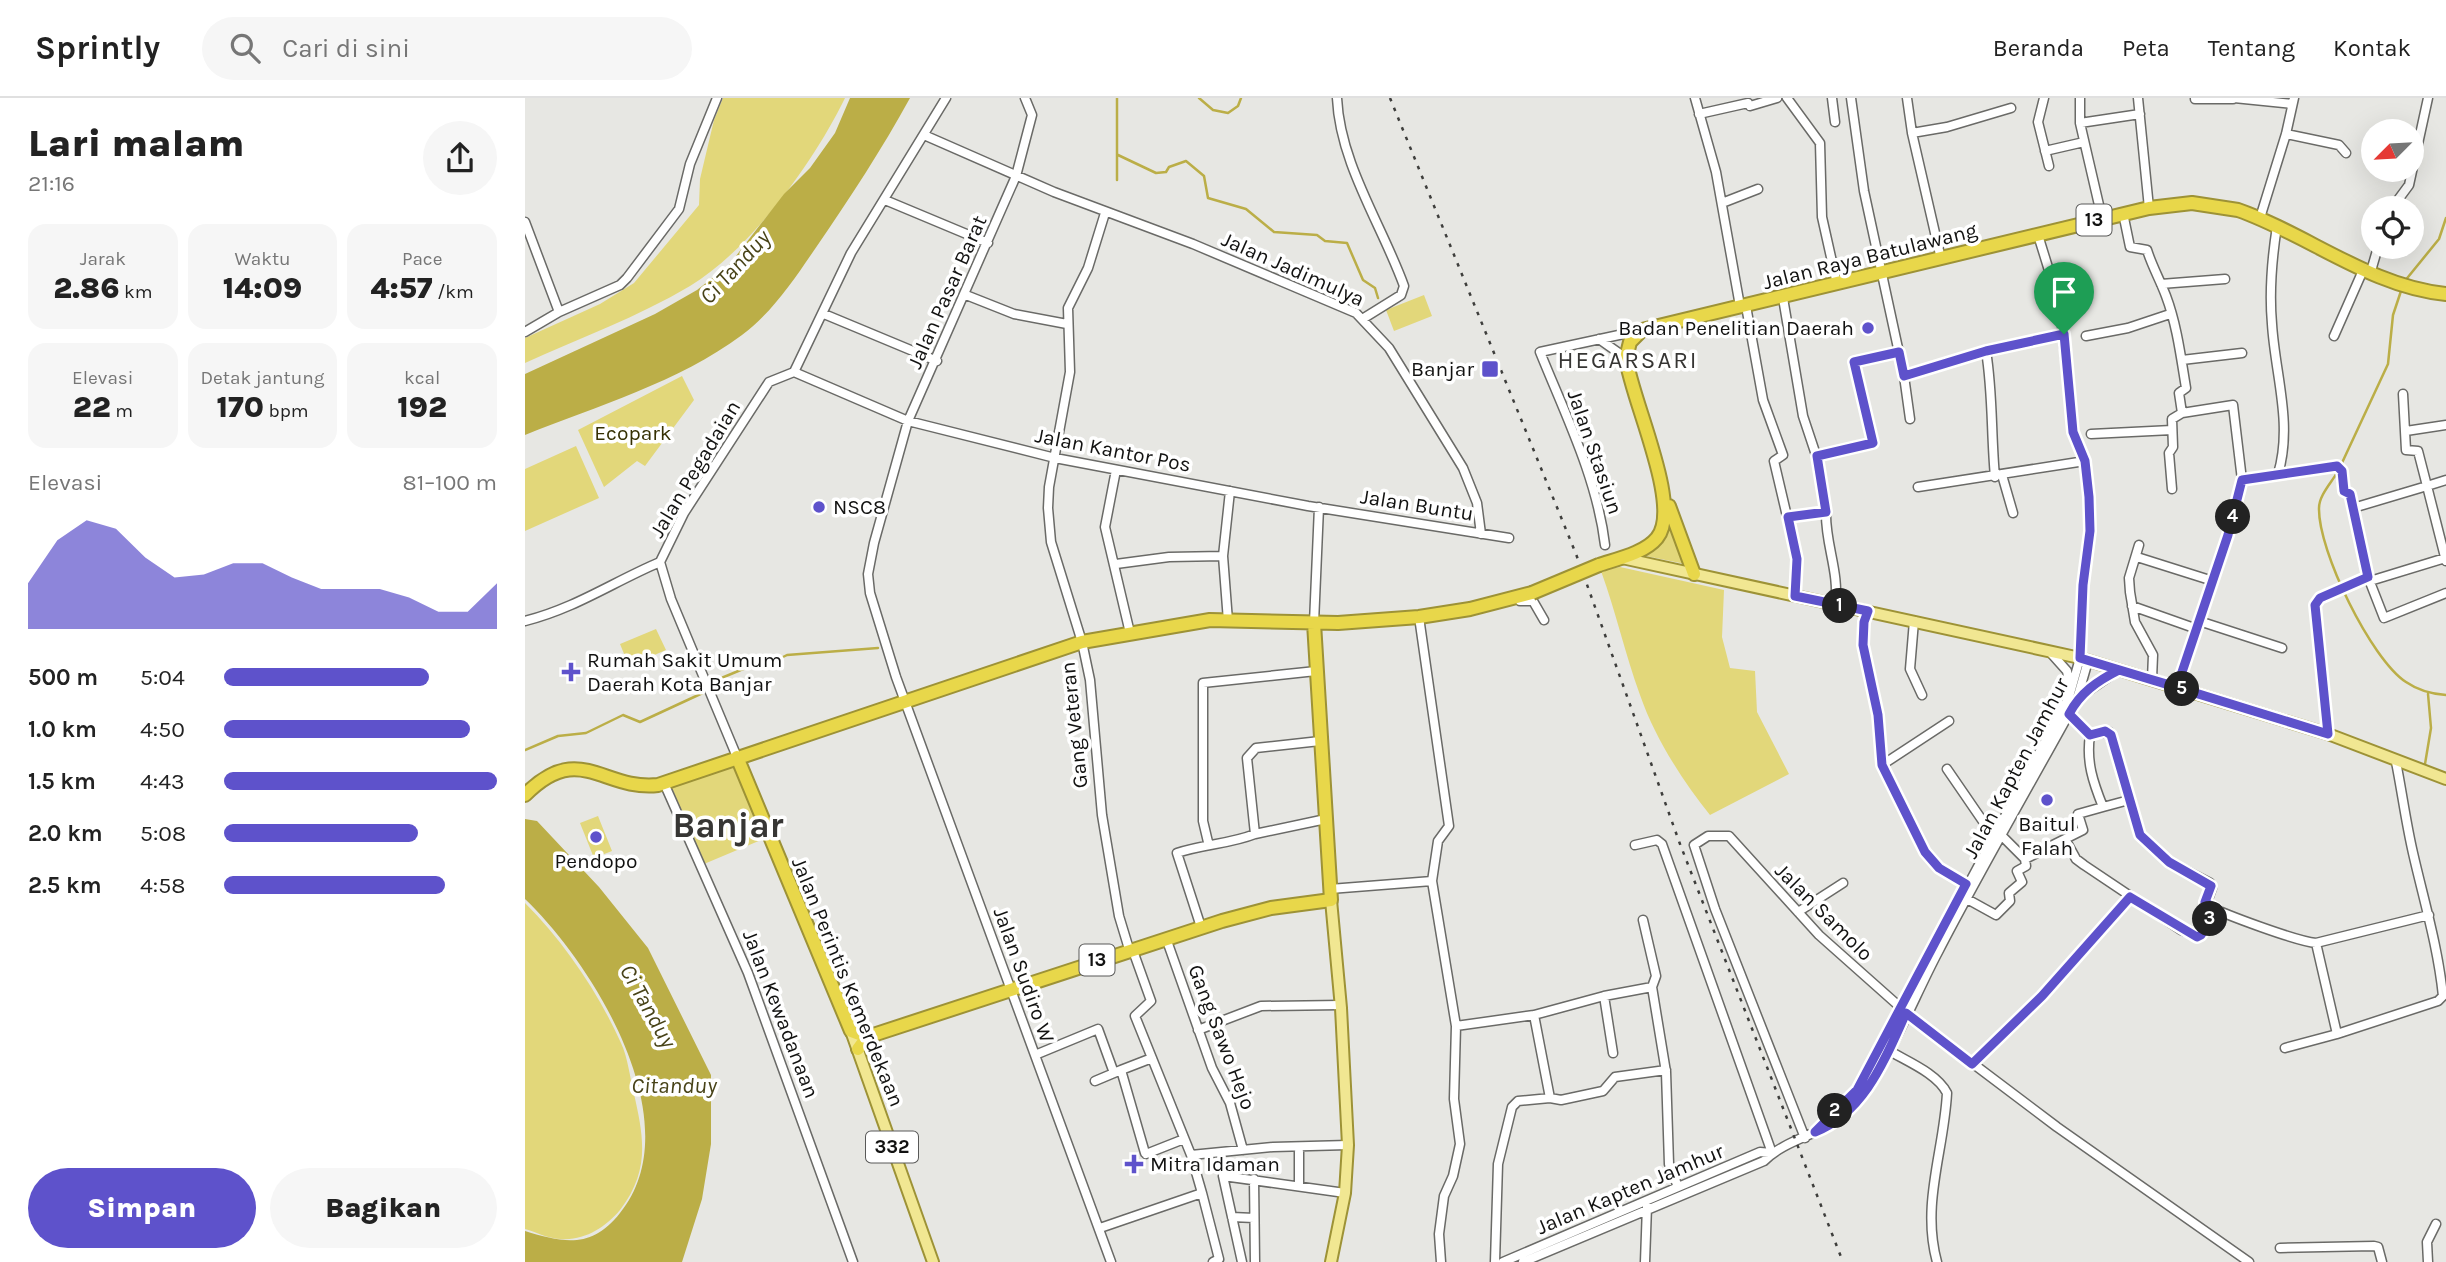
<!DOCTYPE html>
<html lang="id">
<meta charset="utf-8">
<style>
body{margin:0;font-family:Karla,sans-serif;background:#f6f6f6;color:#222;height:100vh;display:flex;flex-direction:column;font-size:26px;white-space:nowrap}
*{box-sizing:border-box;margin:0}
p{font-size:23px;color:#767676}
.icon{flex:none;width:38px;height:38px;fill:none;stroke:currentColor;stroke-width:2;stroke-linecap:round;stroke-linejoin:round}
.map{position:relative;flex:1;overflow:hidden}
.panel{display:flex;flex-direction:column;background:#fff;width:525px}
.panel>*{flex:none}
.needle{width:46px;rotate:246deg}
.tools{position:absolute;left:1836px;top:21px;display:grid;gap:14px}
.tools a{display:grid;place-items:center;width:63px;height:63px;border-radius:50%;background:#fff;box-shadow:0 7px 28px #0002;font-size:35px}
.pin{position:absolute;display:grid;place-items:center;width:60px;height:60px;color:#fff;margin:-72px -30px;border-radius:50% 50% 50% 0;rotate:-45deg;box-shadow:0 0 7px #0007}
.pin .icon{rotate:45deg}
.km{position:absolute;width:35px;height:35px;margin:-18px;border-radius:50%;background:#222;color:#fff;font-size:19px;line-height:35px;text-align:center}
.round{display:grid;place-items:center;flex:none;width:74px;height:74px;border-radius:37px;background:#f6f6f6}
.head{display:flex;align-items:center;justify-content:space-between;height:119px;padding:0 28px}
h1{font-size:38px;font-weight:800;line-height:52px}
.metrics{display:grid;grid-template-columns:repeat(3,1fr);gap:10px;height:119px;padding:7px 28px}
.metrics div{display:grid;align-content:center;border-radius:18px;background:#f6f6f6;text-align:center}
.metrics b{font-size:30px;font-weight:800}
.metrics small{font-size:19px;font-weight:400}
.metrics p{font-size:19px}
.chart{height:196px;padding:14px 28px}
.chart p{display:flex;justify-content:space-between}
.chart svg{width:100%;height:126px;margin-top:7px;fill:#5e52cb;opacity:.7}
.cta{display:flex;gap:14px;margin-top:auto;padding:14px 28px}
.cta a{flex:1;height:80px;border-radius:42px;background:#5e52cb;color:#fff;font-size:28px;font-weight:800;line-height:80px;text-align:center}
.cta a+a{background:#f6f6f6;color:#222}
ul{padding:0 28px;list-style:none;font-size:23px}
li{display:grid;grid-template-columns:112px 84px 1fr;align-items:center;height:52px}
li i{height:18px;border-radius:9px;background:#5e52cb}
header{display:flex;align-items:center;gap:42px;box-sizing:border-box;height:98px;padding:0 35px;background:#fff;border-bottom:2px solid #e0e0e0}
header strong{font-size:33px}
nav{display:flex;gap:38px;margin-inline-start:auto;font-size:24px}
.search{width:490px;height:63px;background:#f6f6f6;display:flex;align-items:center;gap:18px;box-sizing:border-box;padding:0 24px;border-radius:38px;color:#767676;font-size:26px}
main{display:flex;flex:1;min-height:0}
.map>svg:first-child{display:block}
</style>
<header>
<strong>Sprintly</strong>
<div class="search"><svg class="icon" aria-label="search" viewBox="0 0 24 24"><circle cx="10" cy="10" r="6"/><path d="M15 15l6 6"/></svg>Cari di sini</div>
<nav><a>Beranda</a><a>Peta</a><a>Tentang</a><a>Kontak</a></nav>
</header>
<main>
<section class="panel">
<div class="head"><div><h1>Lari malam</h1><p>21:16</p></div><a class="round"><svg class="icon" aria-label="share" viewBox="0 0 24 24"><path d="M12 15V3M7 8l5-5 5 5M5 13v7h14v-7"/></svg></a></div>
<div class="metrics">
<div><p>Jarak</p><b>2.86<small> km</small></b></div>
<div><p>Waktu</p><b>14:09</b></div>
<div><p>Pace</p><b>4:57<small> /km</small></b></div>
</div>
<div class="metrics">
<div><p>Elevasi</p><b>22<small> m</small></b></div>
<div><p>Detak jantung</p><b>170<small> bpm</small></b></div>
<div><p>kcal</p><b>192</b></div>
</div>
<div class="chart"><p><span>Elevasi</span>81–100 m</p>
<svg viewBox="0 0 160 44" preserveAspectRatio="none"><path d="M0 44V28L10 13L20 6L30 9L40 19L50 26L60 25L70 21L80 21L90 26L100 30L110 30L120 30L130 33L140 38L150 38L160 28V44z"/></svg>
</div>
<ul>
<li><b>500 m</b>5:04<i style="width:75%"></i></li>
<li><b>1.0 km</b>4:50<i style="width:90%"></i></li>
<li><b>1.5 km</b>4:43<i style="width:100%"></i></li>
<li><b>2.0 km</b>5:08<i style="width:71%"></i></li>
<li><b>2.5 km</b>4:58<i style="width:81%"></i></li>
</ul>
<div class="cta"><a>Simpan</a><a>Bagikan</a></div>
</section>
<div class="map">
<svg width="1921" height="1164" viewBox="0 0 1921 1164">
<rect width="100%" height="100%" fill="#e7e7e3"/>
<path fill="#e2d77a" d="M 198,0 L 320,0 C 289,64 226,151 165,188 C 113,219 55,240 0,265 L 0,240 L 75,206 L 109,185 L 174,107 L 175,81 L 189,22 Z
M 899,197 L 907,218 L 869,233 L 861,212 Z
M 157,278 L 169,302 L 120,368 L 112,363 L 79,389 L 53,332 Z
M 51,348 L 74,400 L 0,433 L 0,371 Z
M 1146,427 L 1160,466 L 1121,458 Z
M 1095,469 L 1199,492 L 1197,539 L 1205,570 L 1230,573 L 1232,614 L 1264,676 L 1185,717 C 1157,682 1130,640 1115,597 C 1100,556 1091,514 1076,473 Z
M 131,531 L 141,552 L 104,568 L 95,546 Z
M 208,663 L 241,740 L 179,766 L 146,688 Z
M 73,718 L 87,753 L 69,760 L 55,725 Z
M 0,805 C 39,844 73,894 96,945 C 103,960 105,980 109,996 C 119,1040 125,1073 95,1112 C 81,1129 59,1143 36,1141 C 24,1141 11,1134 0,1131 Z"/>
<path fill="#bbae47" d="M 325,0 L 385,0 C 357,51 325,100 292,148 C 270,180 248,214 217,237 C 154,284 72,308 0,337 L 0,276 L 130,216 L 172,192 L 204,167 L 259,96 L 285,70 L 310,35 Z
M 0,721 L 12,723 L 74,789 L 123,850 L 186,977 L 186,1046 L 177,1101 L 157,1164 L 0,1164 L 0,1133 C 39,1145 67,1151 95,1115 C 167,1026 69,867 0,801 Z"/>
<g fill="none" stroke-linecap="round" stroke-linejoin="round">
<path stroke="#bbae47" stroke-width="2.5" d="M 592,0 L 592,82
M 674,0 L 688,12 L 703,15 L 713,8 L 716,0
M 593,57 L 631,75 L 641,74 L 644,69 L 661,63 L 679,78 L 683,100 L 721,111 L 749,134 L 792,137 L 800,143 L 822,145 L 838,182 L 850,190 L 853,200
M 1879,184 L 1914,141 L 1921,120
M 1816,367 L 1863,266 L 1868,217 L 1877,190
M 1813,373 C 1807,384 1794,397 1794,410 C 1793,453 1846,561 1881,584 C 1894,593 1906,596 1921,597
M 186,588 L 194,581 L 245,560 L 252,562 L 262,557 L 353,550
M 0,652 L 33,638 L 61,635 L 98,617 L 115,624 L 182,593
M 1900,666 L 1906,630 L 1903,596"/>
<g stroke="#6a6a67" stroke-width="11">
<path id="minor" d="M 500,0 L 507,17 L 491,78 L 383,323 L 349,445 L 343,476 L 345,495 L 371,579 L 586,1164
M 812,0 C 815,66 857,127 879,188 L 876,197 L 839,220
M 1170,0 L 1191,74 L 1215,208
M 1262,0 L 1295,45 L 1297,119 L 1312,186
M 1307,0 L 1310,24
M 1326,0 L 1339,93 L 1379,278 L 1385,321
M 1382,0 L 1387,35
M 1519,0 L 1513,24 L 1524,68
M 1555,0 L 1555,25 L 1577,120
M 1613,0 L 1624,110
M 1709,0 L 1767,6
M 1670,1 L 1708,1
M 1225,8 L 1252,0
M 1174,16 L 1223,5
M 1555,25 L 1615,16
M 1761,36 L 1814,47 L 1821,55
M 399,37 L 529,94 L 668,146 L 831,215 L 864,250 L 938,370 L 952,405 L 956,436
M 1520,53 L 1559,44
M 360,102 L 463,145
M 1197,105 L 1233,91
M 1867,110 L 1884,87 L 1903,0
M 580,115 L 563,170 L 543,210 L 545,274 L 524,389 L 523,410 L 526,444 L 557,544 L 565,582 L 577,717 L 594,818 L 604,851
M 1598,115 L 1605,149 L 1622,152 C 1627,168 1635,182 1641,198 C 1652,227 1656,260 1661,290 L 1654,295 L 1657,315 L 1647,321 L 1648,349 L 1644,355 L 1647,391
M 1735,120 L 1761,36 L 1769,0
M 0,124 L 34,214
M 1416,161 L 1387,35 L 1422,29 L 1486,10
M 1846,173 L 1853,149
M 1636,186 L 1700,181
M 441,197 L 489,216 L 542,226
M 1258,200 L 1278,318 L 1293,363 L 1301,414 L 1263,419
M 1221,208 L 1238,302 L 1258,357 L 1249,363 L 1272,461 L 1270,498
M 299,216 L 412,263
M 0,234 L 34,214 L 95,187 L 102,180 L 154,111 L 165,66 L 192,0
M 1561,238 L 1603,230 L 1645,216
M 1809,238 L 1839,170
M 1074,241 L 1101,260
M 1461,253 L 1539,236
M 1657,262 L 1717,255
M 269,274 L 383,323 L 530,360 L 783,408 L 984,440
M 269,274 L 326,155 L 421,0
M 1379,278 L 1461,253 C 1468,295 1466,336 1470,379
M 1878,296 L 1881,352 L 1893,353 L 1902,388 L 1921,382
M 1881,333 L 1921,327
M 1566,336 L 1647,332
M 1292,358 L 1348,345 L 1329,264 L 1374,254
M 591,372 L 580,429 L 605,535
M 1753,376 L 1814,368 L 1819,393 L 1825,396 L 1828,410
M 1477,377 L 1488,415
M 1717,382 L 1753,376 C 1768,326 1750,276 1747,226 C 1744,193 1747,160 1752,128
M 1393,389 L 1560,363
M 1301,414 C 1300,446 1315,475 1310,507
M 1080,447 C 1072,380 1040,316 1015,254 L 1117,232
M 1614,447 L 1604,480 L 1605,494 L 1610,524 L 1628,557 L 1627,581
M 1612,459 L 1688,483
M 591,466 L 644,459 L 698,458
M 1843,479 L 1859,520 L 1921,495
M 1845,483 L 1920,460
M 995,503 L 1008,503 L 1019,522
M 1607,508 L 1672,531
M 1343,513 L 1339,524 L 1338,547 L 1353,617 L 1357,667 L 1400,754 L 1414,770 L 1443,787
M 894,519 L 924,728 L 913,743 L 907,783 L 931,928 L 929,1001 L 935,1046 L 928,1078 L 919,1098 L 914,1136 L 916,1164
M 0,523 C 51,510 88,484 135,464
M 703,523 L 698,458 L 705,393
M 1389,523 L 1385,571 L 1397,597
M 1674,523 L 1757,550
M 789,525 L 794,409
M 1525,554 L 1542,573 L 1545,589
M 1652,589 L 1703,437 L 1717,382 L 1708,307 L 1657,315
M 1553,600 L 1594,572
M 1544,616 L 1565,637 L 1584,634 L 1615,737 L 1644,764 L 1685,785 L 1687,790 L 1681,807 C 1701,817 1771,843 1791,845
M 1803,636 L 1790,507 L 1795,500 L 1843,479 L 1828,410 L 1902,388 L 1921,463
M 1565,637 C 1561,664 1568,684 1578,709 L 1604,702
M 795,643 L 731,650 L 722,660 L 730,736 L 801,721
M 212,659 L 146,501 L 135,464 L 159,415 L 244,284 L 269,274
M 1871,664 C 1877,694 1881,725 1888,755 C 1899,803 1913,849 1918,898 L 1913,903 L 1812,936 L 1791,845 L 1904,817
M 1357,667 L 1424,623
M 1422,671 L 1468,738
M 139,685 L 223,875 L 328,1164
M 1477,738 L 1500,761
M 1540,741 L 1551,761 L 1559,767 L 1656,832 L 1674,838 L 1691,812
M 683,744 L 678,723 L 678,585 L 791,573
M 1110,747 L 1132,742 L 1137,746 L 1247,1055
M 805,791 L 907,783
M 1442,801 L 1471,817 L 1485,803 L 1484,795 L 1497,784 L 1492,773 L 1501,768 L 1500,761 L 1558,732 L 1553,716 L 1578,709
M 1273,814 L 1318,785
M 1118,822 L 1131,878 L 1127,889
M 676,829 L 652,755 C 679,746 705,746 730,736
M 641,840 L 687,970 L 705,1005 L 718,1052
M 1079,898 L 1088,955
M 1381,915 L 1532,1029 L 1724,1164
M 931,928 L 1009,917 L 1079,898 L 1127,889 L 1141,974 L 1144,1066 L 1153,1089
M 673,932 L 736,908 L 816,907
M 1760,950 L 1812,936
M 1363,952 C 1381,963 1412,975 1422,995 C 1419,1053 1396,1106 1412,1164
M 510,957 L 573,931 L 589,975 L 596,972 L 620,1055
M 1446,966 L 1517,898 L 1605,799
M 596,972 L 627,960
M 570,983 L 589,975
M 1025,1000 L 1036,1002 L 1078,993 L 1090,979 L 1141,972
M 1290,1034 L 1332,992 L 1345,970 L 1544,599 L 1555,560 L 1558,487 L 1565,433 L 1564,399 L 1560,363 L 1548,334 L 1535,208 L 1513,137
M 1280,1040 L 1190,811 L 1169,747 L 1183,738 L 1204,738 L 1294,837 L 1375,909
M 774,1054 L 774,1088
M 621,1056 L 659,1041
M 666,1057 L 748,1049 L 823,1047
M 729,1081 L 730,1164
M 677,1095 L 694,1161 L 688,1164
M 707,1119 L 729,1120
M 575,1130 L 677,1095 L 666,1057 L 610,918 L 626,903 L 607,850
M 1755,1150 L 1849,1148 L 1853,1149 L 1857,1164
M 717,1164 L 698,1078 L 820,1095
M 970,1164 L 973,1066 L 987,1009 L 993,1003 L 1025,1000 L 1009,917
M 978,1164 L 1235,1054 L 1247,1055
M 998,1164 L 1239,1063 C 1264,1038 1305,1036 1329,1008 C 1361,971 1389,899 1413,854 C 1457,769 1506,685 1552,601 L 1563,563
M 1120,1164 L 1122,1108
M 1903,1164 L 1902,1144 L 1911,1126"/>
</g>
<g stroke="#9d9236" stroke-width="14">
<path id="major" d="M 1097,460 L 1555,560 L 1803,636 L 1921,681
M 806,802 L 816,910 L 823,1047 L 820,1095 L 806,1164
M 326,933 L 408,1164"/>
</g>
<g stroke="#9d9236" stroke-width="16">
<path id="highway" d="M 1144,408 L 1169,476
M 1074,467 C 1092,461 1120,455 1132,440 C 1158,409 1106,301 1101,260 L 1105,244 L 1117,232 L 1624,110 L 1667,105 L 1713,112 C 1782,136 1846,189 1921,196
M 212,659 L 326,933 L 342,939
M 0,697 C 54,642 78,693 133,687 L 557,544 L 685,522 L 813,525 L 894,519 L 945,511 L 1007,495
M 342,939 L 697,823 L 746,810 L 806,802 L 789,525
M 333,951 L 342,939"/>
</g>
<use href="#minor" stroke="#fff" stroke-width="8"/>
<use href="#major" stroke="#f1e792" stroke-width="10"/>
<use href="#highway" stroke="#e8d74a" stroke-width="12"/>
<path stroke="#3e3e3c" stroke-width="2.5" stroke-dasharray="3.5 7" stroke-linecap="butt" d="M 865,0 L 1051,456 L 1155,746 L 1318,1164"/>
<g stroke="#9d9236" stroke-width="16" stroke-linecap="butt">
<path id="highway-bridge" d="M 1007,495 L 1074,467"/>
</g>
<use href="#highway-bridge" stroke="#e8d74a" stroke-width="12"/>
</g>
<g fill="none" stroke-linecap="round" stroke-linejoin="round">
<g stroke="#fff" stroke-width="14">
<path id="route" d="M 1539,236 L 1461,253 L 1379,278 L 1374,254 L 1329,264 L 1348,345 L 1292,358 L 1301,414 L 1263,419 L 1272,461 L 1270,498 L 1343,513 L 1339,524 L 1338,547 L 1353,617 L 1357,667 L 1400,754 L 1414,770 L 1441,786 L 1332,992 L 1290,1034 C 1340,1014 1360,961 1381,915 L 1447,966 L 1517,898 L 1605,799 L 1672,839 L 1676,837 L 1691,811 L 1680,804 L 1686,788 L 1644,764 L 1615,737 L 1586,637 L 1580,633 L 1565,637 L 1544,616 C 1555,595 1572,583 1594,572 L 1652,589 L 1703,437 L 1717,382 L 1812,368 L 1817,373 L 1819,393 L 1825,396 L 1843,479 L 1795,500 L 1790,507 L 1803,636 C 1720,610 1638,585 1555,560 L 1558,487 L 1565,433 L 1564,399 L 1560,363 L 1548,334 L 1539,236"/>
</g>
<use href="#route" stroke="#5e52cb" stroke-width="9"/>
</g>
<g fill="#5e52cb" stroke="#fff" stroke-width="2.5">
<circle cx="1343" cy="230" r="7"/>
<rect x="956" y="262" width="18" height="18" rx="3.5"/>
<circle cx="294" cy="409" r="7"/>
<path d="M42.5 563.5h7v7h7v7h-7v7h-7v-7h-7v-7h7z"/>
<circle cx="1522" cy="702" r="7"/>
<circle cx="71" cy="739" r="7"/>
<path d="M605.5 1055.5h7v7h7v7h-7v7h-7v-7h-7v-7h7z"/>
</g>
<g text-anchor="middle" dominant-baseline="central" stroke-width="7" stroke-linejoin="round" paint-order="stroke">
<g fill="#fff" stroke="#595958" stroke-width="2">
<rect x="1551.5" y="106.5" width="35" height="31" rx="5"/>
<rect x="554.5" y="846.5" width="35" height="31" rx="5"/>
<rect x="341" y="1033.5" width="52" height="31" rx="5"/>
</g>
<g font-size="19" font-weight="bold" fill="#121211">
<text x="1569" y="122">13</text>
<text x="572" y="862">13</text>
<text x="367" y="1049">332</text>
</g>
<g font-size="21" fill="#121211" stroke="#fff">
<text transform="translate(1345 158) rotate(-14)">Jalan Raya Batulawang</text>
<text transform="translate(768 171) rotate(24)">Jalan Jadimulya</text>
<text transform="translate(422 194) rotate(-66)">Jalan Pasar Barat</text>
<text transform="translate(588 352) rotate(11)">Jalan Kantor Pos</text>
<text transform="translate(1070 354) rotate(71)">Jalan Stasiun</text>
<text transform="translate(170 371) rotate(-59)">Jalan Pegadaian</text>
<text transform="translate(892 407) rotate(9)">Jalan Buntu</text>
<text transform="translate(549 627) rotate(-96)">Gang Veteran</text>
<text transform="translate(1491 670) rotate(-62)">Jalan Kapten Jamhur</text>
<text transform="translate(1299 814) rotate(45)">Jalan Samolo</text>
<text transform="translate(499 877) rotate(70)">Jalan Sudiro W</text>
<text transform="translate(323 884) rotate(68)">Jalan Perintis Kemerdekaan</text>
<text transform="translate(256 916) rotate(69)">Jalan Kewadanaan</text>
<text transform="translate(697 939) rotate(69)">Gang Sawo Hejo</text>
<text transform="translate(1105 1091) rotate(-23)">Jalan Kapten Jamhur</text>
</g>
<g font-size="21" fill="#121211" stroke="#fff" text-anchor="start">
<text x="1329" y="230" text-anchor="end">Badan Penelitian Daerah</text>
<text x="949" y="271" text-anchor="end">Banjar</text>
<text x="308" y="409">NSC8</text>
<text x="62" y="562">Rumah Sakit Umum<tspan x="62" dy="24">Daerah Kota Banjar</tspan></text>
<text x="1522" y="726" text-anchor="middle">Baitul<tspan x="1522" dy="24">Falah</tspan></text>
<text x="71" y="763" text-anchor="middle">Pendopo</text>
<text x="625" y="1066">Mitra Idaman</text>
</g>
<g font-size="21" fill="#353003" stroke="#fff">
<text x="108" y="335">Ecopark</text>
</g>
<g font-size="23" font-style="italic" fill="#484318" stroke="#fff">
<text transform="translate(210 169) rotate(-47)">Ci Tanduy</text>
<text transform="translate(123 908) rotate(61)">Ci Tanduy</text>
<text x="149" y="987">Citanduy</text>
</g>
<g font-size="24" letter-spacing="2" fill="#373634" stroke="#fff">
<text x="1103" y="262">HEGARSARI</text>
</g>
<g font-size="35" font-weight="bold" fill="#373634" stroke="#fff">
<text x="203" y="727">Banjar</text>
</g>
</g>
</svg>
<div class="tools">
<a><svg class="needle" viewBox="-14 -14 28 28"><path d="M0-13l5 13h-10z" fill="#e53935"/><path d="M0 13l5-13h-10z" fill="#767676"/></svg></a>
<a><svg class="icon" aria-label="locate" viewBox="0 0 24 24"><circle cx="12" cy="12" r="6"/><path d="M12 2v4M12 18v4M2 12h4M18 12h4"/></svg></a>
</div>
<div class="pin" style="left:1539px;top:236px;background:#1e9e55"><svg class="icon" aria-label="arrive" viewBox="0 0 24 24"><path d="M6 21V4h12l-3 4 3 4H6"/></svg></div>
<b class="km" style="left:1315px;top:508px">1</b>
<b class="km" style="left:1310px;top:1013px">2</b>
<b class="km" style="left:1685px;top:821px">3</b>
<b class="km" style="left:1708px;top:419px">4</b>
<b class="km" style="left:1657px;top:591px">5</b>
</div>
</main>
